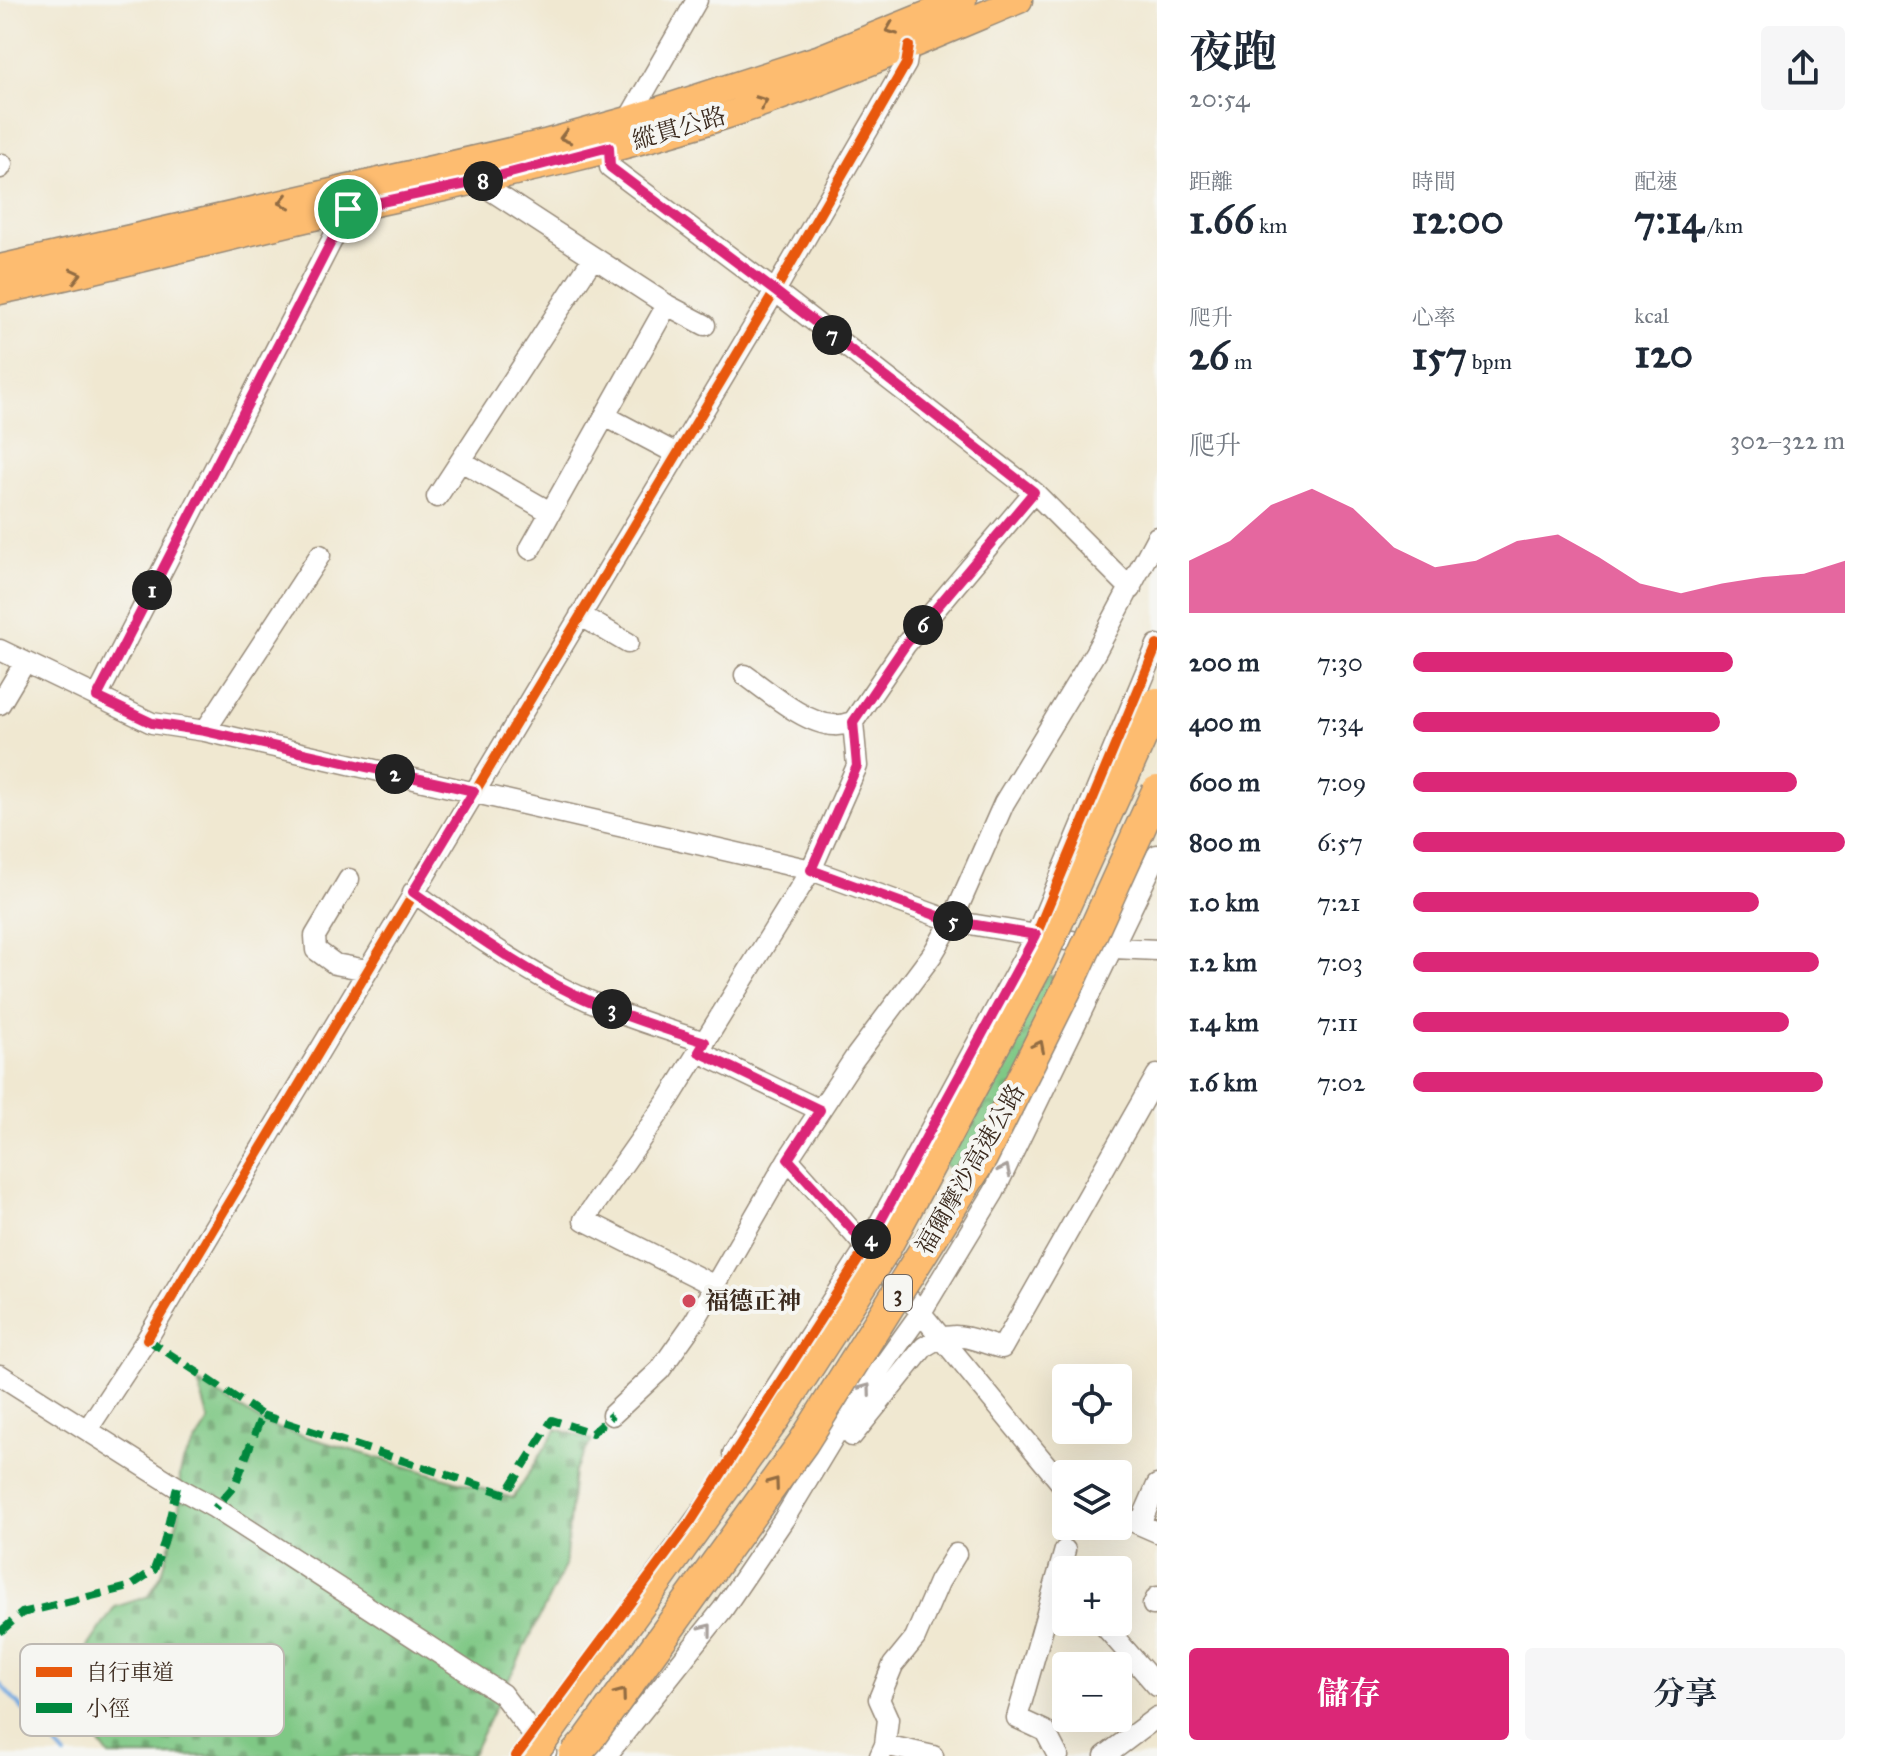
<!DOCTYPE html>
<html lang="zh-TW">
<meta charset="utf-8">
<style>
body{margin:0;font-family:"IM FELL Great Primer","Noto Serif TC",serif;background:#f6f6f7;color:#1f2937;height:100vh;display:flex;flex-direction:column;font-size:30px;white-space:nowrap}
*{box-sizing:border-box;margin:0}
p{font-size:26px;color:#747a83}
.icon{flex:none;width:44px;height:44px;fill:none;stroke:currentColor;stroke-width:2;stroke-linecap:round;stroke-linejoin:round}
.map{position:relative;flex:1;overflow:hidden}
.sheet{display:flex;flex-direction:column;background:#fff;width:720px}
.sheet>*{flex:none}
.fabs{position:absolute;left:1052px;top:1364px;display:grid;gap:16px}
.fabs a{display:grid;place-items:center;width:80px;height:80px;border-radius:8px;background:#fff;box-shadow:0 8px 32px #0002;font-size:40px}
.pin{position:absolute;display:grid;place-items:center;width:68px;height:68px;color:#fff;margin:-34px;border:4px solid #fff;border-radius:50%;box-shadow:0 2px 8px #0007}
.km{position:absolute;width:40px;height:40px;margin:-20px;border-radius:50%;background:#222;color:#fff;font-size:22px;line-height:40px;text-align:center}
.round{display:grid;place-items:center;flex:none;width:84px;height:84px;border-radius:8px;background:#f6f6f7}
.summary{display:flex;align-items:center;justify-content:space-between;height:136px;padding:0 32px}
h1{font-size:44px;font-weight:700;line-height:60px}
.figures{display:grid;grid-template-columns:repeat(3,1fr);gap:12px;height:136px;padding:8px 32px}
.figures div{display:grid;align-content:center}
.figures b{font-size:40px;font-weight:700}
.figures small{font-size:22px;font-weight:400}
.figures p{font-size:22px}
.chart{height:224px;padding:16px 32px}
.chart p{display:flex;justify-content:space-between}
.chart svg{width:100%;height:144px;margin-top:8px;fill:#db2777;opacity:.7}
.primary-button{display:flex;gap:16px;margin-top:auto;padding:16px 32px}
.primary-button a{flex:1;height:92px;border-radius:8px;background:#db2777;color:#fff;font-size:32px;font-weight:700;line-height:92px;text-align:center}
.primary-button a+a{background:#f6f6f7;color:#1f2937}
ul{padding:0 32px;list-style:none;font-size:26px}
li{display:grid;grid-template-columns:128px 96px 1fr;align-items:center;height:60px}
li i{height:20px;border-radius:10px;background:#db2777}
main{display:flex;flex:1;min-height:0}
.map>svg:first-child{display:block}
</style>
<main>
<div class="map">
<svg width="1157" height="1756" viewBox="0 0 1157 1756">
<defs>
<pattern id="cemetery-stones" width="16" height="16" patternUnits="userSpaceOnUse" patternTransform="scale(2)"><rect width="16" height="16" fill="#7fc885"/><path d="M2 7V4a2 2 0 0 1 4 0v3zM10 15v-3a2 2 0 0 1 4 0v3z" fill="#69a36c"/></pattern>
<pattern id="park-crowns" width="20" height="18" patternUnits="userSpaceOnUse" patternTransform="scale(2)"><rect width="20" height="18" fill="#7fc885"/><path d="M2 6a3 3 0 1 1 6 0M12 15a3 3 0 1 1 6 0" fill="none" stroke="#69a36c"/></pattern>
</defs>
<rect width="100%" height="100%" fill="#f6f6f2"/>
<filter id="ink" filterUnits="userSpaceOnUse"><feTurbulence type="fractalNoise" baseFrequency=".0125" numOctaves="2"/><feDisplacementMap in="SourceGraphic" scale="16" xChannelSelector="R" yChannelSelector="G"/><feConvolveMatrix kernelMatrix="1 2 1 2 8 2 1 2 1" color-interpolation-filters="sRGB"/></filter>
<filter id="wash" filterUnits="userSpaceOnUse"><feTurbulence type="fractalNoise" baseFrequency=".006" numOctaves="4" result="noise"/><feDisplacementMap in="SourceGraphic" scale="32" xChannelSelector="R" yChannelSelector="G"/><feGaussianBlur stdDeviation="1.8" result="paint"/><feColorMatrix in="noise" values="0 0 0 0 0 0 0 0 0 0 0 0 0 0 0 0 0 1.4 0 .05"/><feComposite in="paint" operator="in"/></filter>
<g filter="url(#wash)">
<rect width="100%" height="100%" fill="#f0e8d1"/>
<path fill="url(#cemetery-stones)" stroke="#5d7952" stroke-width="2" d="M 198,1382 L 267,1425 L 513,1498 L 557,1429 L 592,1440 L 574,1471 L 565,1566 L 471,1756 L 109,1756 L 87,1726 L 67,1691 L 75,1666 L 115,1607 L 149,1596 L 162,1573 L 179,1515 L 180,1474 L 184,1460 L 209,1421 Z"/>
<path fill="url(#park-crowns)" stroke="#5d7952" stroke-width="2" d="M 1028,965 L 1082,990 L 994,1168 L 982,1187 L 925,1154 Z"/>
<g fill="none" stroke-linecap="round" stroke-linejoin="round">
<path stroke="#73a9e0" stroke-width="4" d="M 0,1684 L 65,1756"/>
</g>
</g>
<g filter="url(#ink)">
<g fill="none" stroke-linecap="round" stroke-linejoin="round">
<g stroke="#968978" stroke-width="23">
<path id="minor" d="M 697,0 L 628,120 L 609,147 L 610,167 L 775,291 L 1034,492 L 1131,589
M 0,168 L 2,164
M 469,176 L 667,305 L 705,325
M 605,416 L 677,454
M 461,461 L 550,512
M 437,497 L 593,258
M 530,549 L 667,305
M 580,615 L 628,643
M 0,650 L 152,723 L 205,731 L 811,870 L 952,921 L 1114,948 L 1157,950
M 745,675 C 768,691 805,724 834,725 C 840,726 847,723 853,722
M 97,697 L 348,209
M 0,704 L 25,662
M 205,731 L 320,555
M 349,879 L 315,936 L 316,950 L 335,964 L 367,970
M 413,892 C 459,924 505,957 554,984 C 601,1009 654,1026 705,1042
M 699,1052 L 820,1110
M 788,1159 C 885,1266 974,1378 1066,1489
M 715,1286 L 584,1220 L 669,1099 L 811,870 L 857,766 L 853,722 L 906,644 L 1034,492
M 0,1375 L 177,1487 L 215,1508 L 502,1694 L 546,1752
M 612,1415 L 660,1370 L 694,1322 L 788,1159 L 854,1059 L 932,955 L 952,921 L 1004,803 L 1095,653 L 1157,537
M 87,1430 L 147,1339 L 775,291 L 906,64 L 909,46
M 852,1436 L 924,1347 C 954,1327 969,1339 1002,1348 L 1157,1075
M 733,1454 L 867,1246 L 1036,935 L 1157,645
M 1118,1515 L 1157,1532
M 1140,1524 L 1157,1485
M 1153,1605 L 1157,1597
M 1101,1622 L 1157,1686
M 885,1745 L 888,1719 L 879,1699 L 893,1665 L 915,1638 L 939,1582 L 956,1554
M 606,1756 L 723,1609 L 784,1519 L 842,1423 L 920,1314 L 994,1192 L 1157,855
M 880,1756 L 885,1745 L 933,1756
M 1058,1756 L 1045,1731 L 1017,1718 L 1065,1550
M 1105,1756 L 1157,1717"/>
</g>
<g stroke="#968978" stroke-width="29">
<path id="major" d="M 0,268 L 545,143 L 628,120 L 820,58 L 963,0
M 0,291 C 117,267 232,235 348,209 C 479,180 610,154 737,112 C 832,80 926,39 1019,0"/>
</g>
<use href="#minor" stroke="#fff" stroke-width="20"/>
<use href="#major" stroke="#fdbc70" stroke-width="26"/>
<g stroke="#968978" stroke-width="33" stroke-linecap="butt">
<path id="highway-bridge" d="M 531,1756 L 776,1417 L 885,1249 L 1040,961 L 1157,703
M 574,1756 L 588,1740 L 803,1443 L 982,1158 L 1073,976 L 1157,791"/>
</g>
<use href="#highway-bridge" stroke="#fdbc70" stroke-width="30"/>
<path stroke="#00873e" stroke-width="8" stroke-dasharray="16 8" stroke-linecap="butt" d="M 147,1339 L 262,1415 L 235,1485 L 215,1508
M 262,1415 L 506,1494 L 552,1420 L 592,1433 L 612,1415
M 0,1632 L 22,1613 L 129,1587 L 154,1570 L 164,1543 L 177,1487"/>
<g stroke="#f6f6f2" stroke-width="15">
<path id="cycleway" d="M 147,1339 L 775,291 L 906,64 L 909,46
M 516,1756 L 691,1521 L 867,1246 L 1036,935 L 1157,645"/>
</g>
<use href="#cycleway" stroke="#e8590c" stroke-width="10"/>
</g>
<defs><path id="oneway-chevron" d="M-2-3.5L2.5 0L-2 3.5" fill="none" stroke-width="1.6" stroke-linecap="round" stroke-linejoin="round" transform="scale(2)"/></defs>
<g stroke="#926c43">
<use href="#oneway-chevron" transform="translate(891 29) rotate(158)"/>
<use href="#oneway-chevron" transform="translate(762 102) rotate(-21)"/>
<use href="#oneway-chevron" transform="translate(565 137) rotate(165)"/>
<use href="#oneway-chevron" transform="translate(284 202) rotate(167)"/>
<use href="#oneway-chevron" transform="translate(76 275) rotate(-13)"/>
<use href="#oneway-chevron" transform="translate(1039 1046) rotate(-63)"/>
<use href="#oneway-chevron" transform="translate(774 1483) rotate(-54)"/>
<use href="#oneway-chevron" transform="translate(621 1694) rotate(-54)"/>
</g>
<g stroke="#a79f9a">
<use href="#oneway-chevron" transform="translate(1005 1170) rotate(-64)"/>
<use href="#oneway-chevron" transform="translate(866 1389) rotate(-54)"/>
<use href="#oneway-chevron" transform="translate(707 1629) rotate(-52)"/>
</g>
</g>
<g fill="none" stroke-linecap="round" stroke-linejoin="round" filter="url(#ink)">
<g stroke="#fff" stroke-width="16">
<path id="route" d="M 609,147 L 610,167 L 775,291 L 1034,492 L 906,644 L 853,722 L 857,766 L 811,870 L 952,921 L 1036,935 L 867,1246 L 788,1159 L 820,1110 L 699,1052 L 705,1042 C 654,1026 601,1009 554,984 C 505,957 459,924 413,892 L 474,791 L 205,731 L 152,723 L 97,697 L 348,209 L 476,182 Z"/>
</g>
<use href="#route" stroke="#db2777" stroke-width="10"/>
</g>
<circle fill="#d1495b" stroke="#f6f6f2" stroke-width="3" cx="689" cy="1301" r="8"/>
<g text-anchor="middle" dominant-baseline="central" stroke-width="8" stroke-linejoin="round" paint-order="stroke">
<rect fill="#f6f6f2" stroke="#73675e" stroke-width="2" x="884" y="1275" width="28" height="36" rx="6"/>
<g font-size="22" font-weight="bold" fill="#3b2a1e">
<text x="898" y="1293">3</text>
</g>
<g font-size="24" fill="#3b2a1e" stroke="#f6f6f2">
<text transform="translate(679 128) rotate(-16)">縱貫公路</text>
<text transform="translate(970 1169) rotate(-60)">福爾摩沙高速公路</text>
</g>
<g font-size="24" font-weight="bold" fill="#3b2a1e" stroke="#f6f6f2" text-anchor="start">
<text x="705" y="1301">福德正神</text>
</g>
</g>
<rect x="20" y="1644" width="264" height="92" rx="12" fill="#f6f6f2" stroke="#beb9b2" stroke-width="2"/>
<rect x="36" y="1667" width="36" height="10" fill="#e8590c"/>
<rect x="36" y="1703" width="36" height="10" fill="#00873e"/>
<g font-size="22" fill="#3b2a1e">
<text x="86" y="1680">自行車道</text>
<text x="86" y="1716">小徑</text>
</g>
</svg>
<div class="fabs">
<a><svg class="icon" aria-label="locate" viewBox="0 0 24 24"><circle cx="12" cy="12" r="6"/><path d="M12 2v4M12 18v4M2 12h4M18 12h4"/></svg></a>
<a><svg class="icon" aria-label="layers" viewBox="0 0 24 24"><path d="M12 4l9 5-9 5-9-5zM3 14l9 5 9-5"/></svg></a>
<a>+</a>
<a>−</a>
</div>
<div class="pin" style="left:348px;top:209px;background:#1e9e55"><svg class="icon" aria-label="arrive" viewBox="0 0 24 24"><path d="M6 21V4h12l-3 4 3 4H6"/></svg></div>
<b class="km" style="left:152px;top:590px">1</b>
<b class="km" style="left:395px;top:774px">2</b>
<b class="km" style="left:612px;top:1009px">3</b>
<b class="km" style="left:871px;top:1239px">4</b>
<b class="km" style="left:953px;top:921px">5</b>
<b class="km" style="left:923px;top:625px">6</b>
<b class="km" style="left:832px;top:335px">7</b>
<b class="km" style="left:483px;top:181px">8</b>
</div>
<section class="sheet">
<div class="summary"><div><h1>夜跑</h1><p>20:54</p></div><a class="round"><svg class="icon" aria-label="share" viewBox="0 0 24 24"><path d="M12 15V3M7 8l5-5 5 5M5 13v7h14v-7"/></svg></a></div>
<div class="figures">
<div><p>距離</p><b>1.66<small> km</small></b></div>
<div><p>時間</p><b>12:00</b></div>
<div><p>配速</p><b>7:14<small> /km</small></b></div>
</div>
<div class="figures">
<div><p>爬升</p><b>26<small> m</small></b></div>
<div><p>心率</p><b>157<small> bpm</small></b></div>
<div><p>kcal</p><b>120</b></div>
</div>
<div class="chart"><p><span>爬升</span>302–322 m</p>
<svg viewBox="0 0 160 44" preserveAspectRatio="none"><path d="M0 44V28L10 22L20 11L30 6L40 12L50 24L60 30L70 28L80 22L90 20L100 27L110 35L120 38L130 35L140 33L150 32L160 28V44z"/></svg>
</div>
<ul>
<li><b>200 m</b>7:30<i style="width:74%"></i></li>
<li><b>400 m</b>7:34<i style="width:71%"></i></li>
<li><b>600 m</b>7:09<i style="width:89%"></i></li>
<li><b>800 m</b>6:57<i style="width:100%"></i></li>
<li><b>1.0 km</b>7:21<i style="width:80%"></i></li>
<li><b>1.2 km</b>7:03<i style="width:94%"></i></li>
<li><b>1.4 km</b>7:11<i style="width:87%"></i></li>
<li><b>1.6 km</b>7:02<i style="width:95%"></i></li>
</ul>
<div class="primary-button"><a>儲存</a><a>分享</a></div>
</section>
</main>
